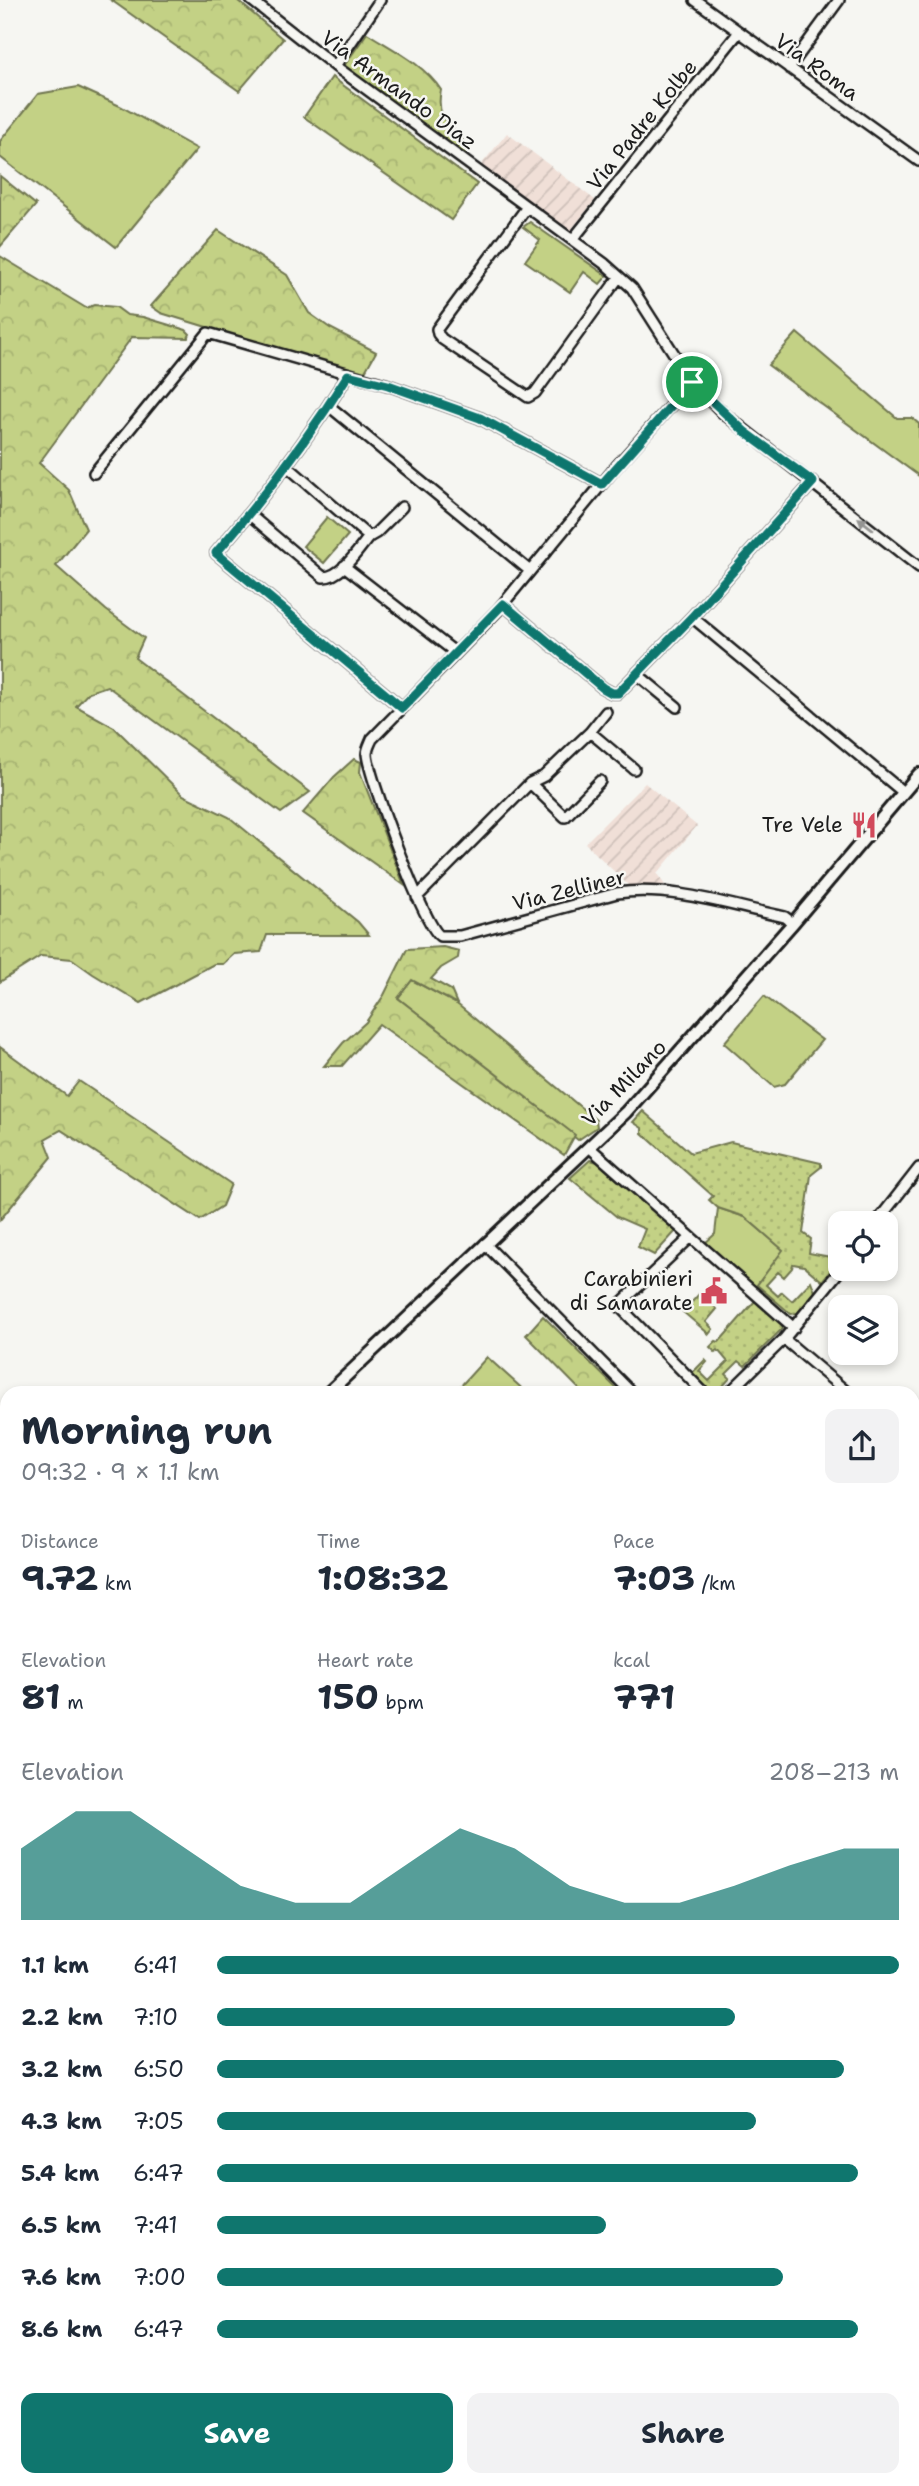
<!DOCTYPE html>
<meta charset="utf-8">
<style>
body{margin:0;font-family:"Shantell Sans",sans-serif;background:#f2f2f3;color:#1f2937;height:100vh;display:flex;flex-direction:column;font-size:26px;white-space:nowrap}
*{box-sizing:border-box;margin:0}
p{font-size:23px;color:#747a83}
.icon{flex:none;width:38px;height:38px;fill:none;stroke:currentColor;stroke-width:2;stroke-linecap:round;stroke-linejoin:round}
.map{position:relative;flex:1;overflow:hidden}
.drawer{position:absolute;left:0px;top:1386px;width:920px;height:1101px;display:flex;flex-direction:column;background:#fff;border-radius:21px 21px 0 0;box-shadow:0 4px 10px #0003}
.drawer>*{flex:none}
.fabs{position:absolute;left:828px;top:1211px;display:grid;gap:14px}
.fabs a{display:grid;place-items:center;width:70px;height:70px;border-radius:14px;background:#fff;box-shadow:0 4px 10px #0003;font-size:35px}
.pin{position:absolute;display:grid;place-items:center;width:60px;height:60px;color:#fff;margin:-30px;border:4px solid #fff;border-radius:50%;box-shadow:0 2px 7px #0007}
.round{display:grid;place-items:center;flex:none;width:74px;height:74px;border-radius:14px;background:#f2f2f3}
.overview{display:flex;align-items:center;justify-content:space-between;height:119px;padding:0 21px}
h1{font-size:38px;font-weight:700;line-height:52px}
.figures{display:grid;grid-template-columns:repeat(3,1fr);gap:10px;height:119px;padding:7px 21px}
.figures div{display:grid;align-content:center}
.figures b{font-size:35px;font-weight:700}
.figures small{font-size:19px;font-weight:400}
.figures p{font-size:19px}
.chart{height:196px;padding:14px 21px}
.chart p{display:flex;justify-content:space-between}
.chart svg{width:100%;height:126px;margin-top:7px;fill:#0f766e;opacity:.7}
.button{display:flex;gap:14px;margin-top:auto;padding:14px 21px}
.button a{flex:1;height:80px;border-radius:14px;background:#0f766e;color:#fff;font-size:28px;font-weight:700;line-height:80px;text-align:center}
.button a+a{background:#f2f2f3;color:#1f2937}
ul{padding:0 21px;list-style:none;font-size:23px}
li{display:grid;grid-template-columns:112px 84px 1fr;align-items:center;height:52px}
li i{height:18px;border-radius:9px;background:#0f766e}
.map>svg:first-child{display:block}
</style>
<div class="map">
<svg width="919" height="2486" viewBox="0 0 919 2486">
<defs>
<pattern id="industrial-furrows" width="10" height="10" patternUnits="userSpaceOnUse" patternTransform="scale(1.75)"><rect width="10" height="10" fill="#f0dfd7"/><path d="M-1 1l2-2M0 10L10 0M9 11l2-2" fill="none" stroke="#cdbfb8"/></pattern>
<pattern id="forest-crowns" width="20" height="18" patternUnits="userSpaceOnUse" patternTransform="scale(1.75)"><rect width="20" height="18" fill="#c3d185"/><path d="M2 6a3 3 0 1 1 6 0M12 15a3 3 0 1 1 6 0" fill="none" stroke="#a7b372"/></pattern>
<pattern id="garden-dots" width="8" height="8" patternUnits="userSpaceOnUse" patternTransform="scale(1.75)"><rect width="8" height="8" fill="#c3d185"/><path d="M2 2h.1M6 6h.1" fill="none" stroke="#a7b372" stroke-width="1.8" stroke-linecap="round"/></pattern>
</defs>
<rect width="100%" height="100%" fill="#f6f6f2"/>
<filter id="ink" filterUnits="userSpaceOnUse"><feTurbulence type="fractalNoise" baseFrequency=".0143" numOctaves="2"/><feDisplacementMap in="SourceGraphic" scale="14" xChannelSelector="R" yChannelSelector="G"/><feConvolveMatrix kernelMatrix="1 2 1 2 8 2 1 2 1" color-interpolation-filters="sRGB"/></filter>
<g filter="url(#ink)">
<path fill="url(#industrial-furrows)" d="M 507,133 L 595,200 L 570,231 L 481,165 Z
M 645,783 L 697,826 L 657,874 L 665,885 L 629,886 L 585,843 Z
M 0,1857 L 7,1861 L 7,2064 L 0,2074 Z"/>
<path fill="#c3d185" stroke="#707650" stroke-width="2" d="M 78,87 L 120,106 L 197,149 L 116,247 L 0,157 L 0,141 L 38,94 Z
M 530,222 L 607,276 L 600,284 L 584,272 L 570,292 L 525,261 L 540,240 L 523,227 Z
M 797,333 L 897,418 L 912,418 L 919,424 L 919,476 L 768,365 Z
M 327,517 L 348,535 L 324,563 L 303,546 Z
M 412,980 L 457,1004 L 596,1120 L 597,1127 L 578,1140 L 398,998 Z
M 764,996 L 822,1040 L 785,1084 L 774,1087 L 724,1043 Z
M 718,1208 L 745,1217 L 784,1250 L 757,1285 L 759,1287 L 756,1290 L 704,1244 L 715,1234 Z
M 487,1357 L 527,1393 L 458,1393 L 457,1390 Z"/>
<path fill="url(#forest-crowns)" stroke="#707650" stroke-width="2" d="M 111,0 L 237,0 L 283,39 L 239,91 Z
M 367,33 C 392,49 424,64 441,90 C 432,132 470,124 465,156 L 344,66 Z
M 332,77 L 477,184 L 451,220 L 304,117 Z
M 0,176 L 36,205 L 0,247 Z
M 218,230 L 287,275 L 309,313 L 330,328 L 376,352 L 363,375 L 161,313 L 151,306 Z
M 0,256 L 86,308 L 94,305 L 116,307 L 127,315 L 143,317 L 186,330 L 190,334 L 188,338 L 132,337 L 39,463 L 69,490 L 86,529 L 56,566 L 106,610 L 144,638 L 135,658 L 310,792 L 281,813 L 107,686 L 89,692 L 76,706 L 114,727 L 183,795 L 229,817 L 358,922 L 369,935 L 267,935 L 261,952 L 234,954 L 223,964 L 214,964 L 141,1003 L 93,974 L 72,959 L 41,956 L 0,982 Z
M 354,759 L 361,762 L 360,772 L 404,885 L 303,813 L 334,777 Z
M 443,947 L 459,951 L 458,958 L 441,968 L 431,979 L 451,990 L 457,1004 L 412,980 L 398,998 L 575,1135 L 564,1155 L 379,1024 L 342,1066 L 324,1066 L 343,1043 L 366,1022 L 384,995 L 407,949 Z
M 0,1047 L 67,1096 L 79,1081 L 231,1184 L 222,1206 L 200,1220 L 61,1130 L 45,1139 L 52,1157 L 0,1220 Z
M 543,1316 L 621,1393 L 583,1393 L 526,1335 Z
M 7,1638 L 7,1861 L 0,1857 L 0,1644 Z
M 914,2029 L 919,2035 L 919,2268 L 914,2264 Z
M 7,2064 L 7,2480 L 654,2480 L 648,2486 L 0,2486 L 0,2074 Z"/>
<path fill="url(#garden-dots)" stroke="#707650" stroke-width="2" d="M 643,1111 L 691,1153 L 731,1142 L 821,1163 L 821,1167 L 811,1175 L 803,1233 L 811,1239 L 809,1253 L 836,1258 L 838,1249 L 837,1238 L 840,1237 L 840,1259 L 822,1281 L 804,1266 L 793,1264 L 792,1268 L 784,1277 L 778,1272 L 766,1285 L 778,1296 L 782,1292 L 792,1301 L 811,1281 L 815,1292 L 798,1313 L 791,1314 L 757,1285 L 783,1250 L 745,1217 L 718,1208 L 709,1200 L 713,1196 L 642,1133 L 642,1128 L 633,1122 Z
M 590,1160 L 598,1162 L 676,1231 L 654,1255 L 638,1247 L 645,1229 L 617,1217 L 570,1178 Z
M 700,1293 L 717,1309 L 706,1322 L 713,1329 L 709,1334 L 683,1312 Z
M 755,1301 L 782,1324 L 783,1328 L 745,1366 L 739,1361 L 726,1374 L 730,1378 L 717,1393 L 712,1393 L 692,1373 L 705,1360 L 707,1362 L 699,1371 L 709,1381 L 728,1362 L 718,1350 L 715,1352 L 710,1347 L 716,1341 L 719,1342 Z"/>
<g fill="none" stroke-linecap="round" stroke-linejoin="round">
<g stroke="#1c1c1c" stroke-width="14">
<path id="minor" d="M 251,0 L 335,66 L 605,264 L 632,288 L 692,382 L 723,413 L 919,567
M 695,0 L 919,161
M 335,66 L 380,0
M 789,68 L 839,0
M 527,207 L 437,329 L 438,334 L 442,339 L 528,397 L 535,393 L 619,277
M 573,239 L 739,32
M 348,375 C 309,437 264,497 216,553 L 402,708
M 692,382 L 616,467 L 498,610 L 372,739 C 370,744 367,749 367,754 C 369,778 424,926 440,936 L 460,936 L 617,893 C 672,885 731,906 785,917 L 793,923
M 329,406 L 530,571
M 94,473 L 208,333 L 388,385 L 480,418 L 602,484
M 250,515 L 323,577 C 341,578 358,550 369,537 L 286,465
M 369,537 L 376,533 L 402,507
M 344,566 L 456,653
M 503,604 L 603,688 L 612,693 L 618,693 L 692,617 L 813,482
M 692,617 L 903,792
M 637,674 L 677,707
M 606,712 L 590,732 L 634,769
M 530,783 L 565,817 L 600,781
M 417,897 L 530,783 L 544,776 L 590,732
M 589,1147 L 794,1328
M 876,1223 L 919,1168
M 691,1237 L 621,1303 L 621,1308 L 704,1393
M 485,1244 L 632,1393
M 784,1339 L 848,1393
M 729,1393 L 784,1339 L 841,1269
M 914,1592 L 919,1586
M 914,1808 L 917,1812 L 914,1816
M 914,1839 L 919,1844
M 914,1859 L 919,1863
M 914,1878 L 919,1870"/>
</g>
<g stroke="#1c1c1c" stroke-width="16">
<path id="tertiary" d="M 328,1393 L 626,1112 L 793,923 L 919,774
M 0,1631 L 7,1628"/>
</g>
<use href="#minor" stroke="#f6f6f2" stroke-width="9"/>
<use href="#tertiary" stroke="#f6f6f2" stroke-width="10"/>
</g>
<defs><path id="oneway-solid" d="M-6-.8H1V-3.2L6.5 0L1 3.2V.8H-6Z" transform="scale(1.75)"/></defs>
<use fill="#949492" href="#oneway-solid" transform="translate(866 524) rotate(-142)"/>
</g>
<g fill="none" stroke-linecap="round" stroke-linejoin="round" filter="url(#ink)">
<g stroke="#fff" stroke-width="14">
<path id="route" d="M 348,375 L 388,385 L 480,418 L 602,484 L 692,382 L 745,432 L 813,482 L 692,617 L 618,693 L 612,693 L 603,688 L 503,604 L 402,708 L 216,553 C 264,497 309,437 348,375 Z"/>
</g>
<use href="#route" stroke="#0f766e" stroke-width="9"/>
</g>
<defs>
<g id="restaurant-bare" transform="scale(2.1)"><path d="M-5-6h1v4h1v-4h1v4h1v-4h1v5L-1.5 .5V6h-2V.5L-5-1ZM5-6V6H3V1.5H1.5Q1.5-4 5-6Z" fill="#d1495b" stroke="#f6f6f2" stroke-width="2.5" paint-order="stroke"/></g>
<g id="civic-bare" transform="scale(2.1)"><path d="M-.6-6.5H3V-4.5H.6V-3L4-1V1h2V6H-6V1h2V-1L-.6-3ZM-1.2 2.5V6h2.4V2.5Z" fill="#d1495b" stroke="#f6f6f2" stroke-width="2.5" paint-order="stroke"/></g>
</defs>
<g fill-rule="evenodd">
<use href="#restaurant-bare" x="864" y="825"/>
<use href="#civic-bare" x="714" y="1291"/>
</g>
<g text-anchor="middle" dominant-baseline="central" stroke-width="5" stroke-linejoin="round" paint-order="stroke">
<g font-size="21" fill="#1c1c1c" stroke="#f6f6f2">
<text transform="translate(817 67) rotate(36)">Via Roma</text>
<text transform="translate(399 90) rotate(36)">Via Armando Diaz</text>
<text transform="translate(642 125) rotate(-51)">Via Padre Kolbe</text>
<text transform="translate(569 890) rotate(-14)">Via Zelliner</text>
<text transform="translate(624 1083) rotate(-46)">Via Milano</text>
</g>
<g font-size="21" fill="#1c1c1c" stroke="#f6f6f2" text-anchor="end">
<text x="843" y="825">Tre Vele</text>
<text x="693" y="1279">Carabinieri<tspan x="693" dy="24">di Samarate</tspan></text>
</g>
</g>
</svg>
<div class="fabs">
<a><svg class="icon" aria-label="locate" viewBox="0 0 24 24"><circle cx="12" cy="12" r="6"/><path d="M12 2v4M12 18v4M2 12h4M18 12h4"/></svg></a>
<a><svg class="icon" aria-label="layers" viewBox="0 0 24 24"><path d="M12 4l9 5-9 5-9-5zM3 14l9 5 9-5"/></svg></a>
</div>
<div class="pin" style="left:692px;top:382px;background:#1e9e55"><svg class="icon" aria-label="arrive" viewBox="0 0 24 24"><path d="M6 21V4h12l-3 4 3 4H6"/></svg></div>
<section class="drawer">
<div class="overview"><div><h1>Morning run</h1><p>09:32 · 9 × 1.1 km</p></div><a class="round"><svg class="icon" aria-label="share" viewBox="0 0 24 24"><path d="M12 15V3M7 8l5-5 5 5M5 13v7h14v-7"/></svg></a></div>
<div class="figures">
<div><p>Distance</p><b>9.72<small> km</small></b></div>
<div><p>Time</p><b>1:08:32</b></div>
<div><p>Pace</p><b>7:03<small> /km</small></b></div>
</div>
<div class="figures">
<div><p>Elevation</p><b>81<small> m</small></b></div>
<div><p>Heart rate</p><b>150<small> bpm</small></b></div>
<div><p>kcal</p><b>771</b></div>
</div>
<div class="chart"><p><span>Elevation</span>208–213 m</p>
<svg viewBox="0 0 160 44" preserveAspectRatio="none"><path d="M0 44V19L10 6L20 6L30 19L40 32L50 38L60 38L70 25L80 12L90 19L100 32L110 38L120 38L130 32L140 25L150 19L160 19V44z"/></svg>
</div>
<ul>
<li><b>1.1 km</b>6:41<i style="width:100%"></i></li>
<li><b>2.2 km</b>7:10<i style="width:76%"></i></li>
<li><b>3.2 km</b>6:50<i style="width:92%"></i></li>
<li><b>4.3 km</b>7:05<i style="width:79%"></i></li>
<li><b>5.4 km</b>6:47<i style="width:94%"></i></li>
<li><b>6.5 km</b>7:41<i style="width:57%"></i></li>
<li><b>7.6 km</b>7:00<i style="width:83%"></i></li>
<li><b>8.6 km</b>6:47<i style="width:94%"></i></li>
</ul>
<div class="button"><a>Save</a><a>Share</a></div>
</section>
</div>
